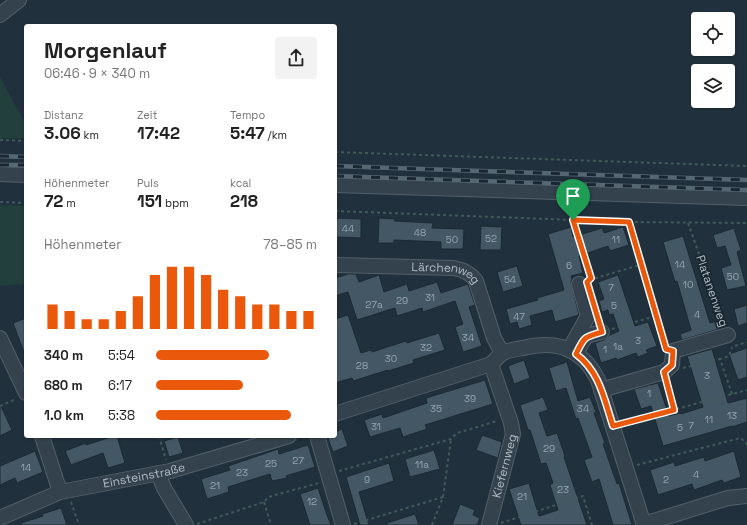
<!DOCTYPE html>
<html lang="de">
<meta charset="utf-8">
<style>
body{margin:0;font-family:"Space Grotesk",sans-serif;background:#f2f2f2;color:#222;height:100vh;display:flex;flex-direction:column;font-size:15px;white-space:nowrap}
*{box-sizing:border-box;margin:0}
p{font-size:13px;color:#767676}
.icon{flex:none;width:22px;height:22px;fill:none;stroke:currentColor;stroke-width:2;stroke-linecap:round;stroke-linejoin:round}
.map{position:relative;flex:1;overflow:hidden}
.drawer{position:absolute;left:24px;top:24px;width:313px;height:414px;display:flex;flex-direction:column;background:#fff;border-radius:4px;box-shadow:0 1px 3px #0004}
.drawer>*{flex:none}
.buttons{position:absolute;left:691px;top:12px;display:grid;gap:8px}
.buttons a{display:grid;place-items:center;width:44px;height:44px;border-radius:4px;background:#fff;box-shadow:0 1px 3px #0004;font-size:20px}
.pin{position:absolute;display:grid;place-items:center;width:34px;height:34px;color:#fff;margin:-41px -17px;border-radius:50% 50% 50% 0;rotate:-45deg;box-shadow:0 0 4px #0007}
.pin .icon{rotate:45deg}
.round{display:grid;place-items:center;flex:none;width:42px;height:42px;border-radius:4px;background:#f2f2f2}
.summary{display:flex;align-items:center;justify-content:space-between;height:68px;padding:0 20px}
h1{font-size:22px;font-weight:700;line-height:30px}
.stats{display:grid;grid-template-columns:repeat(3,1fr);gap:6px;height:68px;padding:4px 20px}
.stats div{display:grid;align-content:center}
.stats b{font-size:17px;font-weight:700}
.stats small{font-size:11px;font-weight:400}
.stats p{font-size:11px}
.chart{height:112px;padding:8px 20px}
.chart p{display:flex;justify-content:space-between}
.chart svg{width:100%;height:72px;margin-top:4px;stroke:#ea580c;stroke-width:6}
ul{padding:0 20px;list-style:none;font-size:13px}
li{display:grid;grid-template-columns:64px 48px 1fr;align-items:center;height:30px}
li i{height:10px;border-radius:5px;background:#ea580c}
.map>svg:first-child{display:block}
</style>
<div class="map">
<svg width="747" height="525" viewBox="0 0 747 525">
<rect width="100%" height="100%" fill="#20313d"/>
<path fill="#223e3d" d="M 0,77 L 26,125 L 26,138 L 0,138 Z
M 0,205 L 26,206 L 26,284 L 0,286 Z"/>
<path fill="#445764" stroke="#1c2933" d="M 336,218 L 361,219 L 361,238 L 335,237 Z
M 379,218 L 395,219 L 394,221 L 433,223 L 432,228 L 464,229 L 463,249 L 441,249 L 441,242 L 394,240 L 394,243 L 378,243 Z
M 481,226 L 502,227 L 501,250 L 480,250 Z
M 571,227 L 573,237 L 602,228 L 604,233 L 623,227 L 629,245 L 610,251 L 608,246 L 579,256 L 583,273 L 571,276 L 572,279 L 571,282 L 579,315 L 555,322 L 552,310 L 530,316 L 532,325 L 519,329 L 517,322 L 510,324 L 506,309 L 538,300 L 537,298 L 564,290 L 548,234 Z
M 734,228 L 741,250 L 737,252 L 746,286 L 727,290 L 721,268 L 731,265 L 725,246 L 717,248 L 713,235 Z
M 683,236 L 710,323 L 717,321 L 719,329 L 682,340 L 680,334 L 691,330 L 677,281 L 675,282 L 663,242 Z
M 517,266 L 523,286 L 503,292 L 497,272 Z
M 348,274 L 356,274 L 359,282 L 379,275 L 384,292 L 407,284 L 409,291 L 437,282 L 441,293 L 468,284 L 475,305 L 469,307 L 482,346 L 463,352 L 455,327 L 463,324 L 455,301 L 423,312 L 422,308 L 397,316 L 395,308 L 357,320 L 348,292 L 335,296 L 335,278 Z
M 618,275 L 635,326 L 648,322 L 657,346 L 646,350 L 648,353 L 638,357 L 636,353 L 617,360 L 616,358 L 601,363 L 595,343 L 604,340 L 610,335 L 619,331 L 613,314 L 609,315 L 608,310 L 602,312 L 599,301 L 604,299 L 598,282 Z
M 747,305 L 747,323 L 738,326 L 734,309 Z
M 348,315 L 361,353 L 371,350 L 372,352 L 406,341 L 407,343 L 439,333 L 445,350 L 413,360 L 414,363 L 388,371 L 388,370 L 353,381 L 352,378 L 335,383 L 335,319 Z
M 26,318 L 26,355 L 25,355 L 13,323 Z
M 747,348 L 747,377 L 738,380 L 729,354 Z
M 712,349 L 728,403 L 747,398 L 747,422 L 732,427 L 732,426 L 663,446 L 651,406 L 641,409 L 634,389 L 658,383 L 669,416 L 680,413 L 681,414 L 703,407 L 687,356 Z
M 524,360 L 530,378 L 514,384 L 508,366 Z
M 567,362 L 578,401 L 590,397 L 596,412 L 594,413 L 605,443 L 603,444 L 617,484 L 619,483 L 632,525 L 613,525 L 599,479 L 592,482 L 584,460 L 592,457 L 578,418 L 576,419 L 566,388 L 556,391 L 549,368 Z
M 485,380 L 493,404 L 425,425 L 427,429 L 403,437 L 400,428 L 370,437 L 364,420 L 382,414 L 383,418 L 427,403 L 426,398 Z
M 543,397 L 548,410 L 539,413 L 547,436 L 557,433 L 565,456 L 564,457 L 587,525 L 521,525 L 509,489 L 529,483 L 539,516 L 558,510 L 550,485 L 553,483 L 546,463 L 541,464 L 530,430 L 528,430 L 520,405 Z
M 0,404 L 12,430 L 0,436 Z
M 342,429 L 348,446 L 333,452 L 327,436 L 335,436 L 335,432 Z
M 482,435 L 502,442 L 498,458 L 476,450 Z
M 114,436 L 117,436 L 125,463 L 108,468 L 103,453 L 71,465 L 65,451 L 86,443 L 86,445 Z
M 178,437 L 183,453 L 169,457 L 164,441 Z
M 308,445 L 315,467 L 286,476 L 287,478 L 272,481 L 270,474 L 228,487 L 229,492 L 207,499 L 201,479 L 230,470 L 228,466 L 278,449 L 279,454 Z
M 434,450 L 440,469 L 410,477 L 405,459 Z
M 35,451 L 43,472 L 17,483 L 15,478 L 0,485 L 0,466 Z
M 734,451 L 741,477 L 724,483 L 722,480 L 694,490 L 692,484 L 658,495 L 650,470 L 674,462 L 675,466 L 704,457 L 705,461 Z
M 389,463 L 394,481 L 359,492 L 369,525 L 360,525 L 346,477 Z
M 318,488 L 327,515 L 331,525 L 310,525 L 300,494 Z
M 460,504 L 475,510 L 473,515 L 480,518 L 477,525 L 452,525 Z
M 61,508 L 67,525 L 22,525 L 21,523 L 43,516 L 42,514 Z
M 415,514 L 419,525 L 387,525 L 387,523 Z"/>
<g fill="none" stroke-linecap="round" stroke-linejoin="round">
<g stroke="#53606a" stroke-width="16">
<g id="minor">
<path d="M 0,15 L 19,0"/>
<path d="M 0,174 L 26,175"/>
<path d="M 335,185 L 747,198"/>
<path id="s1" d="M 335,265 L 454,268 C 464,270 471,273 476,281 L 494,338 L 502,353"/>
<path d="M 0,338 L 26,393"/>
<path d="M 569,350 L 588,316 L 579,284"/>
<path d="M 578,350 L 586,336 L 602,332"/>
<path d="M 601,390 L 664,372 L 672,365 L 673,351 L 728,335"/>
<path d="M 335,414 L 491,364 C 495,361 499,355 503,353 C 508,350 517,349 523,348 C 556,340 582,348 598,380 L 644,525"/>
<path d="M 42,436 L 60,492"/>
<path d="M 317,436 L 343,525"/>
<path d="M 158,473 L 164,488 L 186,525"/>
<path id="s2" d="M 0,518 L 60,492 L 170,471 L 289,436"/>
<path d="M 644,524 L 728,498 L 747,496"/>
<path id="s3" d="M 489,525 L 513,434 L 511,423 L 491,364"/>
</g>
</g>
<path stroke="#405a59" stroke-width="2" stroke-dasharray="3 3" stroke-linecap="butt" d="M 0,140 L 26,141
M 335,152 L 747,166
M 0,202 L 26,203
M 335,211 L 629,222 L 747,223
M 573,220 L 591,278
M 688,223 L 724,324
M 589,280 L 640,265
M 655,316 L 664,344
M 612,329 L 655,316 L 629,222
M 735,346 L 747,342
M 683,368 L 720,359
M 667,383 L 674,409
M 732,394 L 720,359 L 729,356 L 732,347
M 0,406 L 16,399
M 624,423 L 747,390
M 159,436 L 166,460
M 637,465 L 740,438 L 746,442 L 747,445
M 339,471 L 451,439 L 457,433 L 497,421
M 71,502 L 79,525
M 264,502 L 271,525
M 501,523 L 583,496 L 592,525
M 197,524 L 264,502 L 268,497 L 319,483
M 354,524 L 443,497
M 432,525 L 443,497 L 451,439"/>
<use href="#minor" stroke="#34424d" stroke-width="14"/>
<g stroke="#566774" stroke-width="4.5">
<path id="rail" d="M 0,156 L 26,157
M 0,165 L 26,165
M 335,166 L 747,180
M 335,176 L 747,190"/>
</g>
<use href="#rail" stroke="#1a2731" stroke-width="3" stroke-dasharray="9" stroke-linecap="butt"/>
</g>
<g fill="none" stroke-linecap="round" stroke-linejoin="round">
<g stroke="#fff" stroke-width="8">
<path id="route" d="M 573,220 L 629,222 L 666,349 L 673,351 L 672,365 L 664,372 L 674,410 L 613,426 C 604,399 600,372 576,354 C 584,337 584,337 602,332 L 587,282 L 591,278 Z"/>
</g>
<use href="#route" stroke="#ea580c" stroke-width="5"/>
</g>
<g text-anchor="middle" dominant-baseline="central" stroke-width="3.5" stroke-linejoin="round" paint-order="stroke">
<g font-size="10" fill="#95a4b0">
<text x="348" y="228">44</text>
<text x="420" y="232">48</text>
<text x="491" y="238">52</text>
<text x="452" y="239">50</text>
<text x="616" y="239">11</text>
<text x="680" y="264">14</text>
<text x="569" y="265">6</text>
<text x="733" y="276">50</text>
<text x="510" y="279">54</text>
<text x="688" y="284">10</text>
<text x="611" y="287">7</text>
<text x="430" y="297">31</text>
<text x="402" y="300">29</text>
<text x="374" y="304">27a</text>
<text x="614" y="305">5</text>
<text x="697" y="314">4</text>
<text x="519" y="316">47</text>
<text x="468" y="337">34</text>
<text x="638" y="340">3</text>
<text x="618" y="346">1a</text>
<text x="426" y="347">32</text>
<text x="605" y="349">1</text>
<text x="391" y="358">30</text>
<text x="362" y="365">28</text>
<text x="707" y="375">3</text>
<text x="649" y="393">1</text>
<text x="470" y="398">39</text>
<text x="436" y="408">35</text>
<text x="583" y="408">34</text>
<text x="732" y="415">13</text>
<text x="709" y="419">11</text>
<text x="691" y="425">7</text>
<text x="376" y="426">31</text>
<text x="680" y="427">5</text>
<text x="549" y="448">29</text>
<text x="298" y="460">27</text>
<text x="271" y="463">25</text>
<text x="422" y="464">11a</text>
<text x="26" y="467">14</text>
<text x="242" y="472">23</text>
<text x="696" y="474">4</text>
<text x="367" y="479">9</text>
<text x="666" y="479">2</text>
<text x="215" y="485">21</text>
<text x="563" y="489">23</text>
<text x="522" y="496">21</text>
<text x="312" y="501">12</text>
</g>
<g font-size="12" fill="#b0bdc9" stroke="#1a2731">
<text stroke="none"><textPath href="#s1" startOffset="112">Lärchenweg</textPath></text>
<text transform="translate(712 291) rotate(71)">Platanenweg</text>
<text stroke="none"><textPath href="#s3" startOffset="61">Kiefernweg</textPath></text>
<text stroke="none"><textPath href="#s2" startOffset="151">Einsteinstraße</textPath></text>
</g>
</g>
</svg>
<div class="buttons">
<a><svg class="icon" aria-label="locate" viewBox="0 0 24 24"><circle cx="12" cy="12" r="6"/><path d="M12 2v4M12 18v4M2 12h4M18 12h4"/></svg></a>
<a><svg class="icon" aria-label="layers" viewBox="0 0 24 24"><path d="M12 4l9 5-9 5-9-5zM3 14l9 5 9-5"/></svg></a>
</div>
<div class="pin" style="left:573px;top:220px;background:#1e9e55"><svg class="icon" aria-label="arrive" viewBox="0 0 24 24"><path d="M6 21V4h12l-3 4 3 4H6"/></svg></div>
<section class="drawer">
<div class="summary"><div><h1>Morgenlauf</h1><p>06:46 · 9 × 340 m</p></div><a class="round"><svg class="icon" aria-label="share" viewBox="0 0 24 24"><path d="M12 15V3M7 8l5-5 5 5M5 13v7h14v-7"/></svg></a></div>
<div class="stats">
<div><p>Distanz</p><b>3.06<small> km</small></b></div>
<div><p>Zeit</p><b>17:42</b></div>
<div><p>Tempo</p><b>5:47<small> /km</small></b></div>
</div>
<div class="stats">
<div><p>Höhenmeter</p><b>72<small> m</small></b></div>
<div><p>Puls</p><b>151<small> bpm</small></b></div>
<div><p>kcal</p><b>218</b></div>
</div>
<div class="chart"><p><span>Höhenmeter</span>78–85 m</p>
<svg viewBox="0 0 160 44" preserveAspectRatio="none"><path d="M5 44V29M15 44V33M25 44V38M35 44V38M45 44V33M55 44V24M65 44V11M75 44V6M85 44V6M95 44V11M105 44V20M115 44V24M125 44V29M135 44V29M145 44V33M155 44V33"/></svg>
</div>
<ul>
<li><b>340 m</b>5:54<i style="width:70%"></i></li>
<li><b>680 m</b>6:17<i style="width:54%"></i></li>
<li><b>1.0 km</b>5:38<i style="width:84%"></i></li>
</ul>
</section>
</div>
